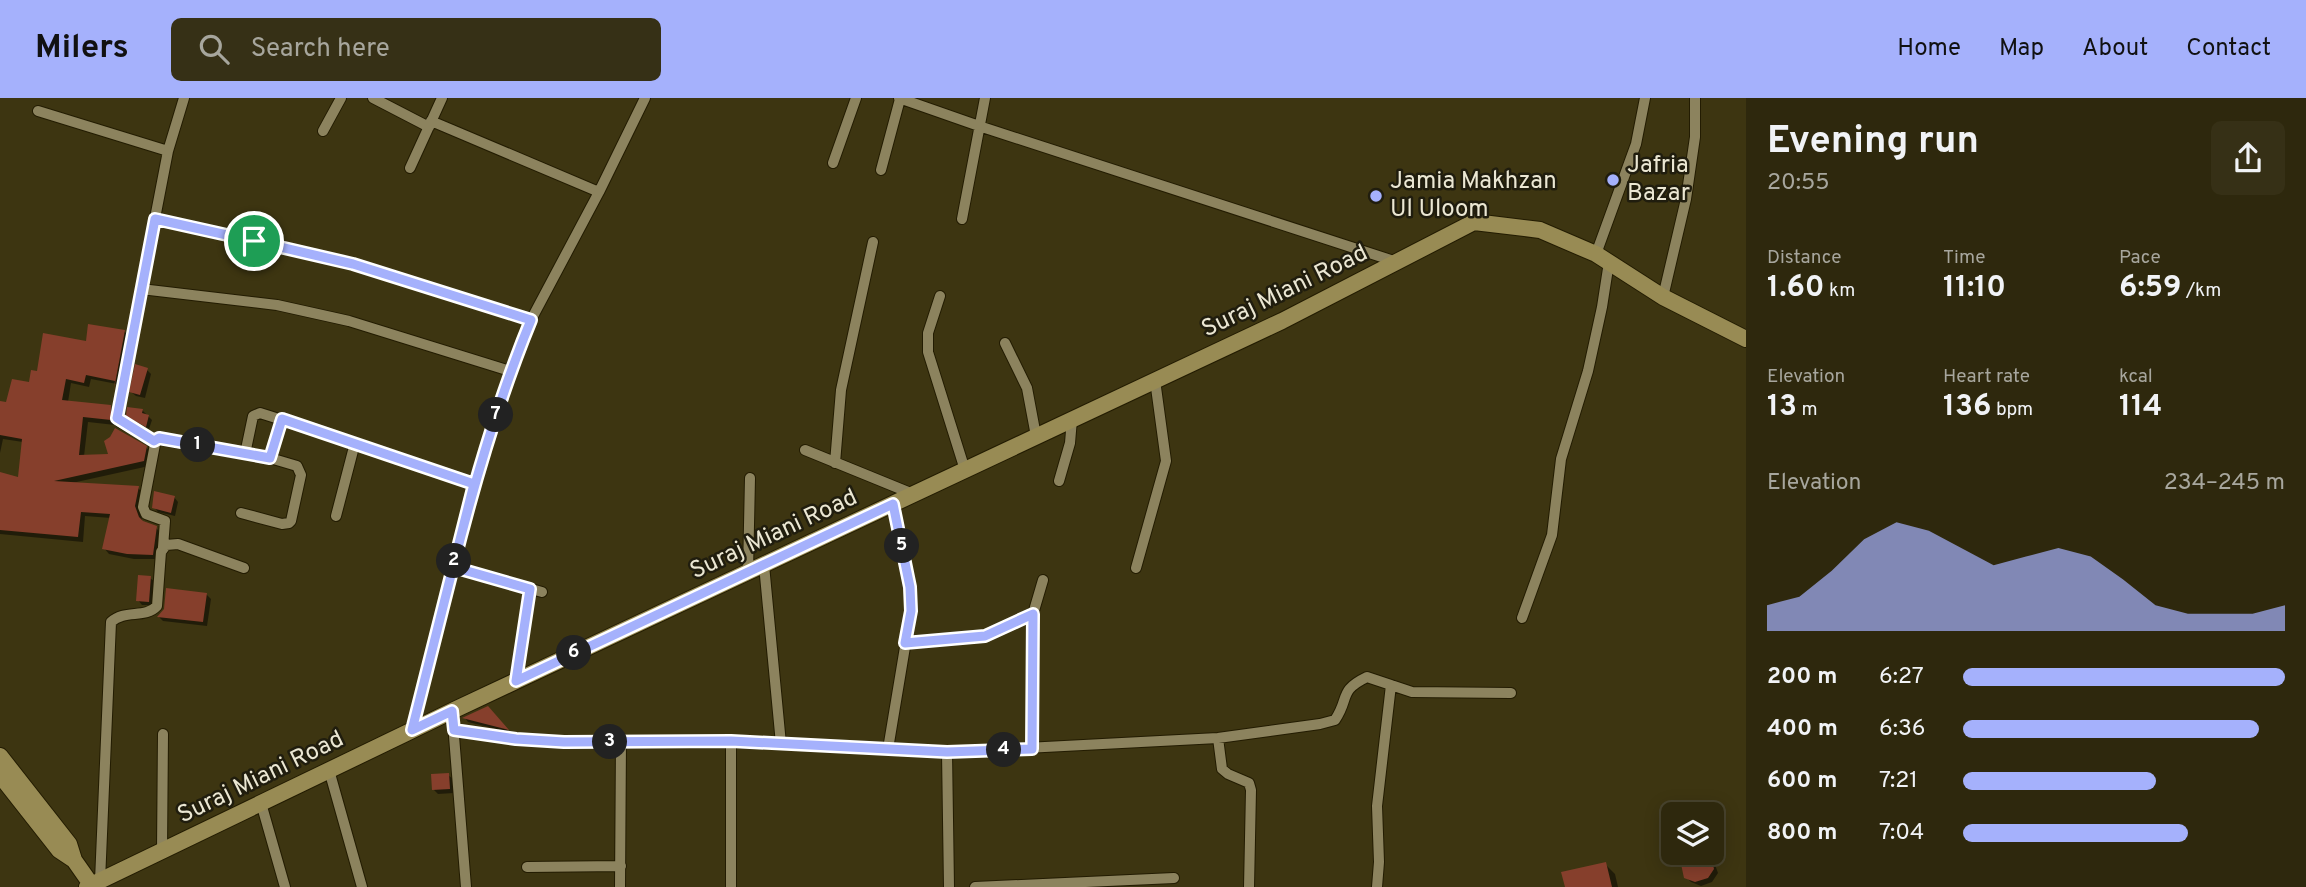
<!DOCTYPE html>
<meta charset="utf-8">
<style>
body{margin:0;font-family:Overpass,sans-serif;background:#363016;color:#f1f3f6;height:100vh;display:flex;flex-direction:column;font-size:26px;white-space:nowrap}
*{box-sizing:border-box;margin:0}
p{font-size:23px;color:#a7a69d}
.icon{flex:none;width:38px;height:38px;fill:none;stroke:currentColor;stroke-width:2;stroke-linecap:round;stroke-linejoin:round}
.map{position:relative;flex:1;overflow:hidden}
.sheet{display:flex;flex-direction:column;background:#2e280d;width:560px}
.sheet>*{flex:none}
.buttons{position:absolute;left:1661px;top:704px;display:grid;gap:14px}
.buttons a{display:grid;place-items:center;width:63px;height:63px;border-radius:10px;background:#2e280d;box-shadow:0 4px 18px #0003,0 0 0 2px #49442e;font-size:35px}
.pin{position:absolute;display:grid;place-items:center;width:60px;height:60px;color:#fff;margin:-30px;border:4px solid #fff;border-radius:50%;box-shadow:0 2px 7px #0007}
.km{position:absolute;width:35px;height:35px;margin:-18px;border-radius:50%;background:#222;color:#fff;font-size:19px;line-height:35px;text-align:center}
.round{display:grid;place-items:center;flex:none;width:74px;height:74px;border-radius:10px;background:#363016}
.summary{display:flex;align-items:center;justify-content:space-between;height:119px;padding:0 21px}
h1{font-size:38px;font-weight:700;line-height:52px}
.stats{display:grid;grid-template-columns:repeat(3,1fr);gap:10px;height:119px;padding:7px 21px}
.stats div{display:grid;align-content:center}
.stats b{font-size:30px;font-weight:700}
.stats small{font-size:19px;font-weight:400}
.stats p{font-size:19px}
.chart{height:196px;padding:14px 21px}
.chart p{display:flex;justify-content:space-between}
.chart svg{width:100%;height:126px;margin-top:7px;fill:#a5b1fc;opacity:.7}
ul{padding:0 21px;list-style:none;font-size:23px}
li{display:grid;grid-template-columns:112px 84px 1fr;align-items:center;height:52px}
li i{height:18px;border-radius:9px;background:#a5b1fc}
header{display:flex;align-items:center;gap:42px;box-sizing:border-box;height:98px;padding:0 35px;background:#a5b1fc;color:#111}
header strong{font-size:33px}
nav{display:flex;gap:38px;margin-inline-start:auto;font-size:24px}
.search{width:490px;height:63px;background:#363016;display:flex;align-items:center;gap:18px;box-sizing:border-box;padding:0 24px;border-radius:10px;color:#a7a69d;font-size:26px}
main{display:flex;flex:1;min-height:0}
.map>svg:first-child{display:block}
</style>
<header>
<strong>Milers</strong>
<div class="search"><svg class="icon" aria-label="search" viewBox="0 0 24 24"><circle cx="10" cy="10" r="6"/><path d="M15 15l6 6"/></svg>Search here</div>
<nav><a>Home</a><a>Map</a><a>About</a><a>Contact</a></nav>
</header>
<main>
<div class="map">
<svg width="1746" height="789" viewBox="0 0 1746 789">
<rect width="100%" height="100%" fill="#3d3511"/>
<path fill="#0007" d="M 125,234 L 130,239 L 119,294 L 116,290 L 117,286 L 91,281 L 89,289 L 71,285 L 68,304 L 110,309 L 115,314 L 115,327 L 88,324 L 84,358 L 110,357 L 146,349 L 151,355 L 149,368 L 72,385 L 138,390 L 143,395 L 140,415 L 143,425 L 156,430 L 161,435 L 158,461 L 134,461 L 109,456 L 104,450 L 111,420 L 85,418 L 83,444 L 0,436 L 0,376 L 19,381 L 23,344 L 3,341 L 0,355 L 0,305 L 7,306 L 30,286 L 39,275 L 88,245 Z
M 147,272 L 151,276 L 145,300 L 136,298 L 131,294 Z
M 142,312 L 152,322 L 149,331 L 131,319 Z
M 174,399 L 178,404 L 175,418 L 158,414 L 154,409 Z
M 150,480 L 155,484 L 153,507 L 142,507 L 138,502 Z
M 206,496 L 211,501 L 207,528 L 163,523 L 159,519 L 166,512 Z
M 492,614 L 509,634 L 468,624 L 465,620 Z
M 448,677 L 453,681 L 454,695 L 438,696 L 434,692 Z
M 1710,759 L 1714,764 L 1718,775 L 1712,784 L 1701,788 L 1691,784 L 1686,779 Z
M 1605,766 L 1615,776 L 1618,789 L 1566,789 Z"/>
<path fill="#863f2c" d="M 88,226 L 125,232 L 114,291 L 115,283 L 86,277 L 84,285 L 66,281 L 62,302 L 111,307 L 111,322 L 83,319 L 79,357 L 108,356 L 104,343 L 110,339 L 115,330 L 147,348 L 144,363 L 54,383 L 139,388 L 135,408 L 139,419 L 143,423 L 157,428 L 153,457 L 127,456 L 102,451 L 110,416 L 81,414 L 78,439 L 0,432 L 0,374 L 18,379 L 22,341 L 0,337 L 0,303 L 6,304 L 12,281 L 29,284 L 31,272 L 37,273 L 43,235 L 86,243 Z
M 135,266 L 148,270 L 140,297 L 129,294 Z
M 127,309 L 143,311 L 142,315 L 149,317 L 146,329 L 126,318 Z
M 154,393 L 175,398 L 171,415 L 152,410 Z
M 138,477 L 151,478 L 149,504 L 136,503 Z
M 166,490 L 207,495 L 203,524 L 157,519 L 164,511 Z
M 488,608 L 509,632 L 462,620 Z
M 449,675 L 450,691 L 432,692 L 431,676 Z
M 1693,754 L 1703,754 L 1711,758 L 1714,771 L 1708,780 L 1695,784 L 1684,780 L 1681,766 L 1688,756 Z
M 1606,764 L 1612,789 L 1565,789 L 1561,774 Z"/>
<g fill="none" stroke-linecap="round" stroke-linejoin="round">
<g stroke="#231c02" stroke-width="12">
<path id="street" d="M 373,0 L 429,29
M 899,0 L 979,28 L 1397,164
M 38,13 L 168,53
M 431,23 L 599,94
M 323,33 L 341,0
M 833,65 L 856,0
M 410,70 L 442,0
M 881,72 L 900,1
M 155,121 L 353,166 L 531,222
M 962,121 L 985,0
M 1596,156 L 1636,46 L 1645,0
M 141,191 L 277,207 L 349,223 L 510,273
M 940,198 L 928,235 L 928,254 L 965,372
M 1663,199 L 1686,101 L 1695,39 L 1695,0
M 1005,245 L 1027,290 L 1036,338
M 154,343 L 120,324 L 117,317 L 168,53 L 184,0
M 805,352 L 913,396
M 245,356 L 253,318 L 260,315 L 355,345 L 474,386
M 270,360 L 282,322
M 835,365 L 841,292 L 873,144
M 1059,383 L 1070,345 L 1072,321
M 336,418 L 355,345
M 163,449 L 165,423 L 146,416 L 143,409 L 156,341 L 270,360 L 297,368 L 301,377 L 291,423 L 289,425 L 282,426 L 241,415
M 764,467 L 781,646
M 453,469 L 542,494
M 1136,470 L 1166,363 L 1155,282
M 748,474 L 750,380
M 1522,520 L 1552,437 L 1561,361 L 1588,273 L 1602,209 L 1609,164
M 905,545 L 985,538 L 1033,516
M 516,583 L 530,491
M 452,613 L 466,789
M 412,632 L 474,386 L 510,273 L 531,222 L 599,94 L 645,0
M 454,632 L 516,641 L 564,644 L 731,643 L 947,654 L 1218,640 L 1320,626 L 1335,622 C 1350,600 1338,593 1367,579 L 1412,594 L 1511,595
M 1218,640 L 1222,671 L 1228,676 L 1249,685 L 1251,692 L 1249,789
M 731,643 L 731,789
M 888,651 L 911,513 L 910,489 L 893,406
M 1032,651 L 1033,516 L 1043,482
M 947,654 L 949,789
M 329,672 L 362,789
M 261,705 L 285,789
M 162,753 L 163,636
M 527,769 L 621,768
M 100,783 L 111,524 C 125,511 145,521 157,508 L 161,454 L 166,447 L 178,446 L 244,470
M 620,789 L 621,643
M 975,789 L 1174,780
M 1377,789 L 1379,764 L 1377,708 L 1391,587"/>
</g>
<g stroke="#231c02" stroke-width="18">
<path id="secondary" d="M 0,658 L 69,746 L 74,762 L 93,789
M 0,677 L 59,752 L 74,762
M 87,789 L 452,613 L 1282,223 L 1474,124 L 1540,132 L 1596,156 L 1663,199 L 1746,241"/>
</g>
<use href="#street" stroke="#8c835e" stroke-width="10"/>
<use href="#secondary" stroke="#988b54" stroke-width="16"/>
</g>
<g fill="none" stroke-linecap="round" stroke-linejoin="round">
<g stroke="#fff" stroke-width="14">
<path id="route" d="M 254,143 L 155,121 L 117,320 L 154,343 L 159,340 L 270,360 L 282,321 L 474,386 L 412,632 L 452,613 L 454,632 L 516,641 L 564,644 L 731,643 L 947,654 L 1032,651 L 1033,516 L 985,538 L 905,545 L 911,513 L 910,489 L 893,406 L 516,583 L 530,491 L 453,469 C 474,385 498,302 531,222 L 353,166 L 254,143"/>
</g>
<use href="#route" stroke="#a5b1fc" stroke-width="9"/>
</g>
<g fill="#a5b1fc" stroke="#201d0e" stroke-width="2.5">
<circle cx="1613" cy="82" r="7"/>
<circle cx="1376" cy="98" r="7"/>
</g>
<g text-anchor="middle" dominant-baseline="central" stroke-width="5" stroke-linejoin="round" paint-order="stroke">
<g font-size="24" fill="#ebe7d3" stroke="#201d0e" text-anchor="start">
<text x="1627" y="68">Jafria<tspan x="1627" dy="28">Bazar</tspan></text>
<text x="1390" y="84">Jamia Makhzan<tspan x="1390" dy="28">Ul Uloom</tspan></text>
</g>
<g font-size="24" fill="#ebe7d3" stroke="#201d0e">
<text transform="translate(1285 194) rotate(-26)">Suraj Miani Road</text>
<text transform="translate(774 437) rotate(-25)">Suraj Miani Road</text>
<text transform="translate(261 680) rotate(-26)">Suraj Miani Road</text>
</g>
</g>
</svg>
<div class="buttons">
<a><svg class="icon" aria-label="layers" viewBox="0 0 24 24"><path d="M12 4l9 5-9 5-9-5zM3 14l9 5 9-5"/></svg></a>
</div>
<div class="pin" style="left:254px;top:143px;background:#1e9e55"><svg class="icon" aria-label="arrive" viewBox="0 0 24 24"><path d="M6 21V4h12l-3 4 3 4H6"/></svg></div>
<b class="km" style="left:198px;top:347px">1</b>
<b class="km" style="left:454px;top:463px">2</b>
<b class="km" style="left:610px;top:644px">3</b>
<b class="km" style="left:1004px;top:652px">4</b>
<b class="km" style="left:902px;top:448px">5</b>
<b class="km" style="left:574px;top:555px">6</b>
<b class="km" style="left:496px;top:317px">7</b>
</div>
<section class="sheet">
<div class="summary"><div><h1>Evening run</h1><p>20:55</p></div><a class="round"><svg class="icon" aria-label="share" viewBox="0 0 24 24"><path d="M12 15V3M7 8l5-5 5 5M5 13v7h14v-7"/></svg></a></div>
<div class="stats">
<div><p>Distance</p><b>1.60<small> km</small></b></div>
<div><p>Time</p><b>11:10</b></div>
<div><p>Pace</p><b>6:59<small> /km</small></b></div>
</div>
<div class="stats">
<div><p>Elevation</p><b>13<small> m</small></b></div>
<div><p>Heart rate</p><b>136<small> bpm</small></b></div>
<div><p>kcal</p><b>114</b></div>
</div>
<div class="chart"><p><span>Elevation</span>234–245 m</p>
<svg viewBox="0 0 160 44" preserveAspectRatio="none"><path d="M0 44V35L10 32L20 23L30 12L40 6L50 9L60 15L70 21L80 18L90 15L100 18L110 26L120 35L130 38L140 38L150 38L160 35V44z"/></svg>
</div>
<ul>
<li><b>200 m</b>6:27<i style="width:100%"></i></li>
<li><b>400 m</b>6:36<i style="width:92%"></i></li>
<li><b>600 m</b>7:21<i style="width:60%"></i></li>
<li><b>800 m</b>7:04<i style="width:70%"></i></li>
</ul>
</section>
</main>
